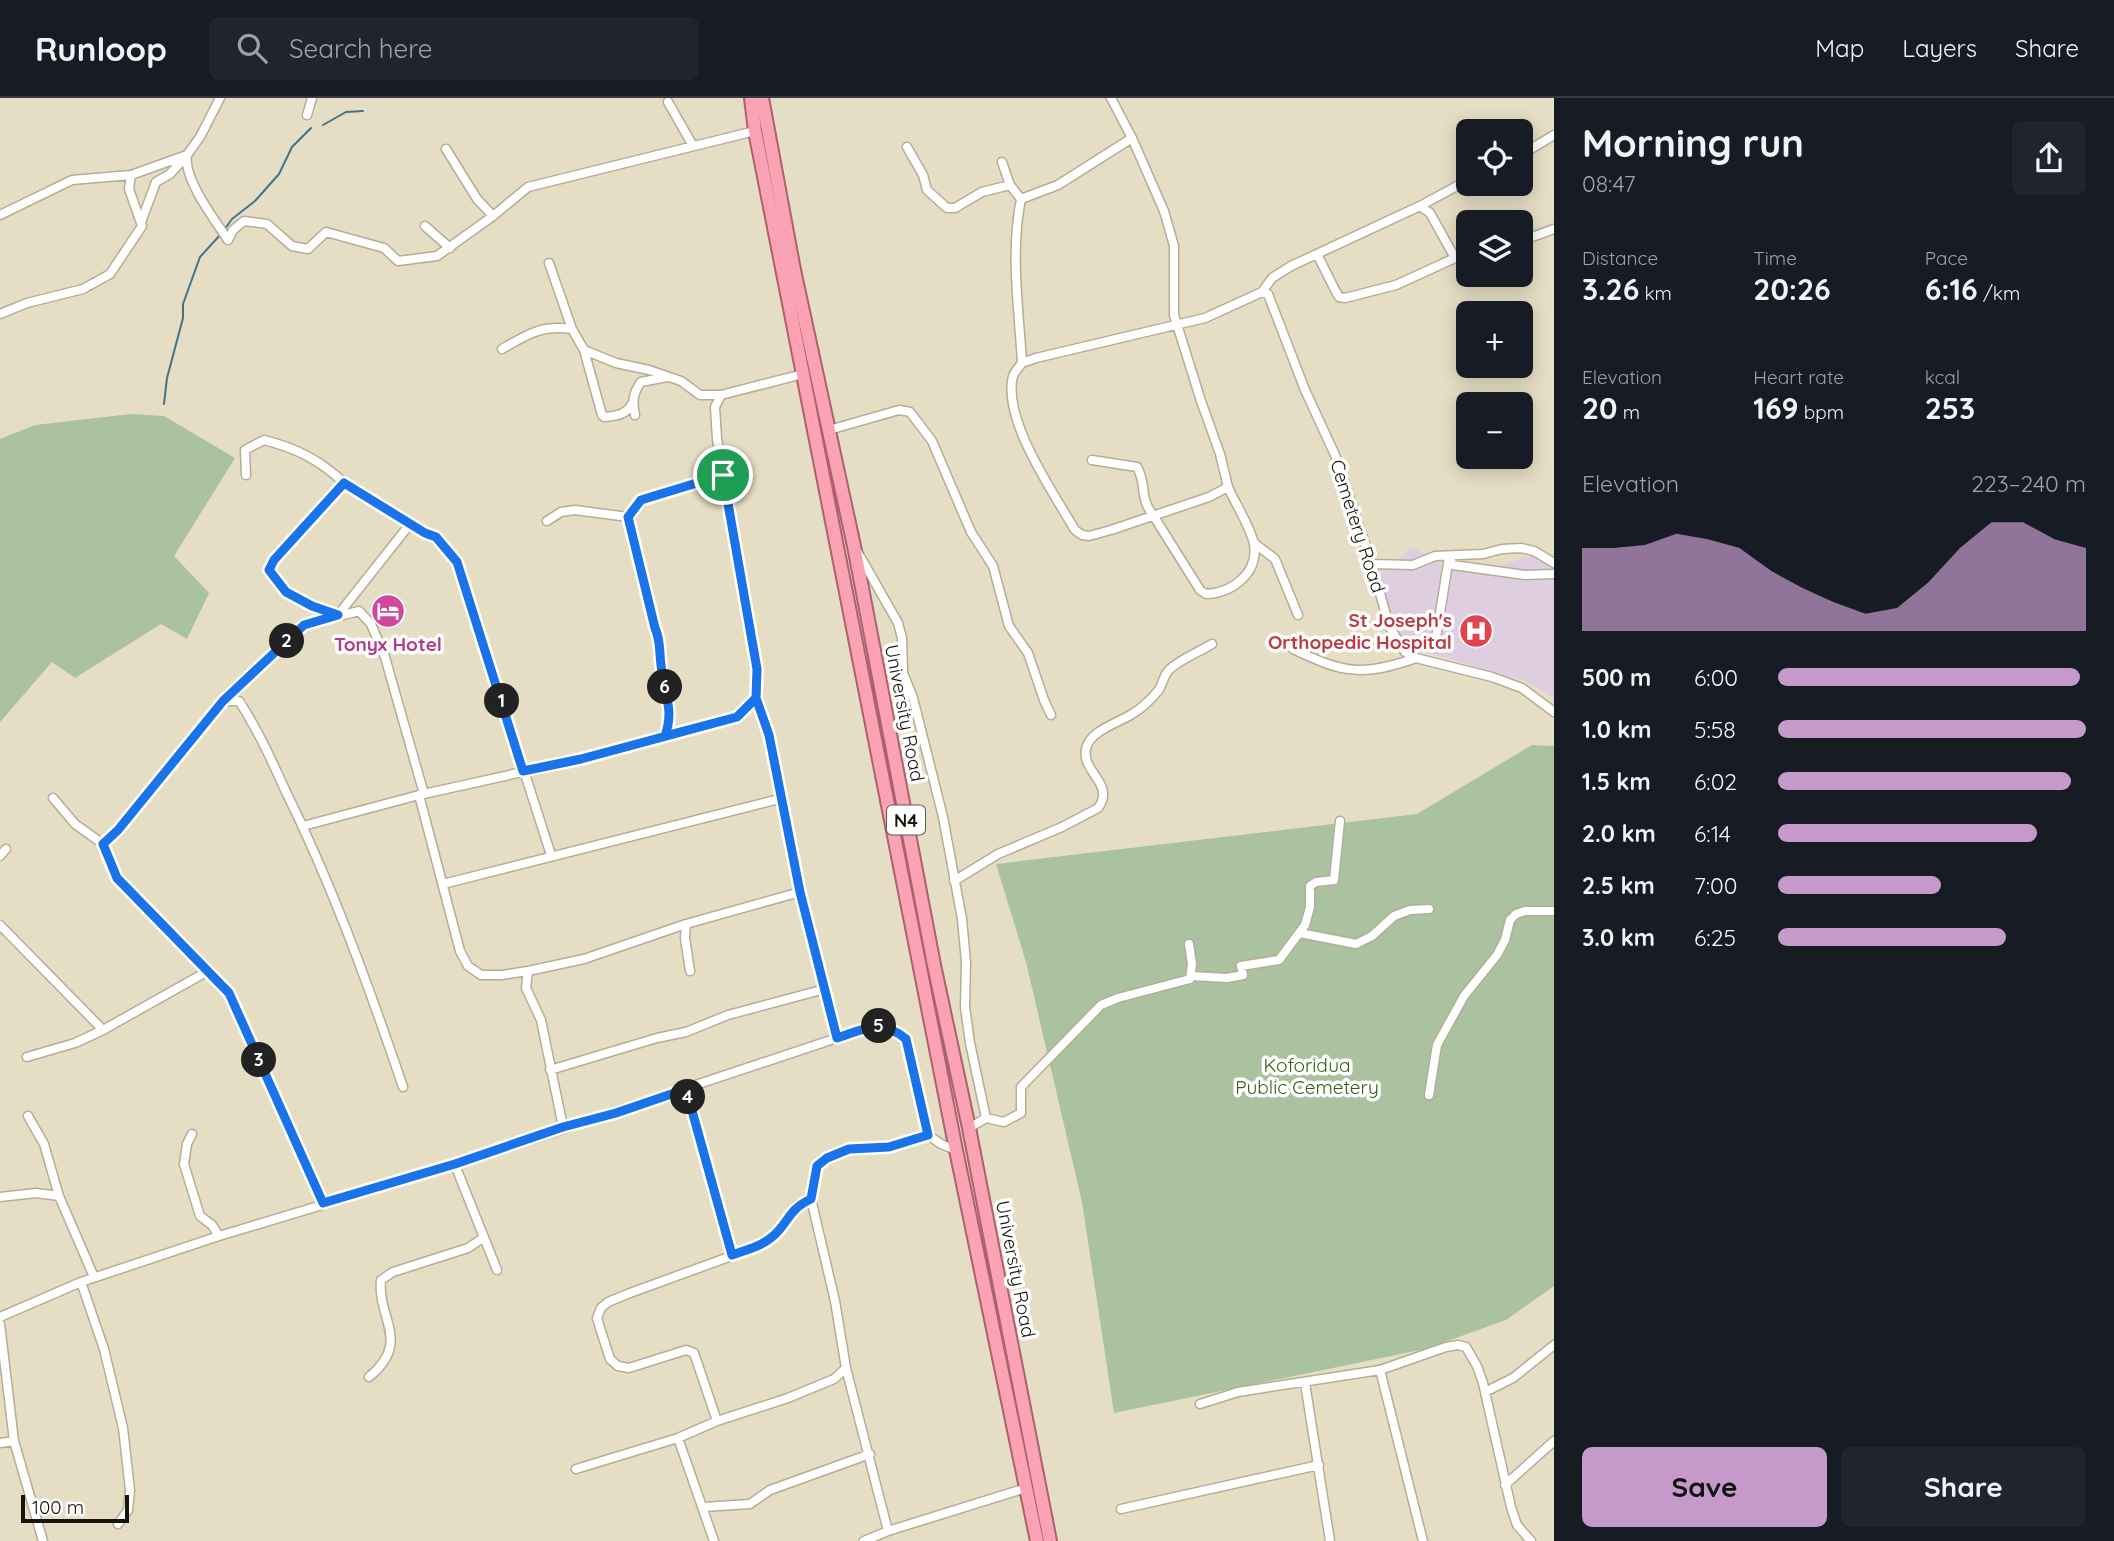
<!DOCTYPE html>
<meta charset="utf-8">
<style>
body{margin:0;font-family:Quicksand,sans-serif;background:#20242c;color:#f1f3f6;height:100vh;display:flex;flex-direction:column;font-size:26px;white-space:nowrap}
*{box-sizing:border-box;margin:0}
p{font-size:23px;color:#9ea1a6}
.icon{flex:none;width:38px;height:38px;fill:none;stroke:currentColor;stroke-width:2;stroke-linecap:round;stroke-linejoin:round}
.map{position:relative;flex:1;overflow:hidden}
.details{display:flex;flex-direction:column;background:#171b24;width:560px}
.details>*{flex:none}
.tools{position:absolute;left:1456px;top:21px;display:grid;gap:14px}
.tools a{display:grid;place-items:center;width:77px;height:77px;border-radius:10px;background:#171b24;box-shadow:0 4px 18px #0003;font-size:35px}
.scale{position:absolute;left:21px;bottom:18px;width:108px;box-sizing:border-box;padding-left:7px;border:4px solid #18150c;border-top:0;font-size:19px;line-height:24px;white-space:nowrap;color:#18150c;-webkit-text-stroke:5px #fff;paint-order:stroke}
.pin{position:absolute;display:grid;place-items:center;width:60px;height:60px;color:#fff;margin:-30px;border:4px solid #fff;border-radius:50%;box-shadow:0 2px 7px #0007}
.km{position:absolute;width:35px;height:35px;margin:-18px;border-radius:50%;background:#222;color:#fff;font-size:19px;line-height:35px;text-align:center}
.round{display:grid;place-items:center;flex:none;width:74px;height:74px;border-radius:10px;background:#20242c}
.overview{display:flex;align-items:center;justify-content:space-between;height:119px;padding:0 28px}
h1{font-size:38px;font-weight:700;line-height:52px}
.metrics{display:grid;grid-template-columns:repeat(3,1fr);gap:10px;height:119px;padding:7px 28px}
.metrics div{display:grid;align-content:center}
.metrics b{font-size:30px;font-weight:700}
.metrics small{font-size:19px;font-weight:400}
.metrics p{font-size:19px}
.chart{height:196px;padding:14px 28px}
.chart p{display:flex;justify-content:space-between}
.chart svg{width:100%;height:126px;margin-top:7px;fill:#c59acb;opacity:.7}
.button{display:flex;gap:14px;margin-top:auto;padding:14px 28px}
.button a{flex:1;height:80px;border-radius:10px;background:#c59acb;color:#111;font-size:28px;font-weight:700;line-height:80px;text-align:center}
.button a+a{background:#20242c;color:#f1f3f6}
ul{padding:0 28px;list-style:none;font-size:23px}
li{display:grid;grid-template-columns:112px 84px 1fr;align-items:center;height:52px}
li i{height:18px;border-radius:9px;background:#c59acb}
header{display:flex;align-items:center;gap:42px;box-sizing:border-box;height:98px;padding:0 35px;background:#171b24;border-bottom:2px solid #363941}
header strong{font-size:33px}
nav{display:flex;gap:38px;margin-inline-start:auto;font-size:24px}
.search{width:490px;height:63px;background:#20242c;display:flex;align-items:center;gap:18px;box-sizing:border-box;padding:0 24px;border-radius:10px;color:#9ea1a6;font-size:26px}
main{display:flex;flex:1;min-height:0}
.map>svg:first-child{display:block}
</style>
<header>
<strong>Runloop</strong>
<div class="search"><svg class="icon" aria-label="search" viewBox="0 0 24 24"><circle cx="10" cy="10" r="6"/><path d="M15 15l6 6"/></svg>Search here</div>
<nav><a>Map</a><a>Layers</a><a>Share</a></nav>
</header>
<main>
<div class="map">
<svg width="1554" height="1443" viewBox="0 0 1554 1443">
<rect width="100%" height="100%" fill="#e6dec4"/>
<path fill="#dfcedf" d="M 1413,449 L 1449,472 L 1475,475 L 1544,454 L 1551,474 L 1554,474 L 1554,600 L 1525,583 L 1407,549 L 1389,517 L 1378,478 Z"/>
<path fill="#aac29f" d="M 131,316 L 164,318 L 235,360 L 174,458 L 209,495 L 187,541 L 161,526 L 75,580 L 52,564 L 0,624 L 0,341 L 35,327 Z
M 1532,647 L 1554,648 L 1554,1188 L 1506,1222 L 1425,1251 L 1114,1315 L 1082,1104 L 1026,864 L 996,766 L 1417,716 Z"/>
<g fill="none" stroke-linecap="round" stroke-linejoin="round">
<path stroke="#42738a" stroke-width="2" d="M 323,27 L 346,14 L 363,13
M 224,132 L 232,121 L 255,103 L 279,76 L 292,49 L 311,30
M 164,306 L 167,280 L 183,220 L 183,206 L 200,159 L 221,136"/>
<g stroke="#b5ad95" stroke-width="11">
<path id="minor" d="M 668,4 L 693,48
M 307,17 L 312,0
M 1132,40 L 1058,87 L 1021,101 C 1010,154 1019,212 1022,265 L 1036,260 L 1205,220 L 1262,194 L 1272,180 L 1291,168 L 1420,108 L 1430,115 L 1455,160
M 907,49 L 923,77 L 927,92 L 947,110 L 955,110 L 982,94 L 1010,87
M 446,51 L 477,101 L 493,118
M 187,57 C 183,81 215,122 228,142
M 1521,57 L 1554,37
M 1002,64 L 1010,87 L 1021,101
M 1420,108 L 1468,82
M 0,117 L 72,82 L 131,77
M 141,124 L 156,84 L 170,76 L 185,59
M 425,128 L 450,150
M 228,142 L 233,132 L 244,123 L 267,126 L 292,148 L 308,151 L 326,134 L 384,150 L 398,163 L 437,158 L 493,118 L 528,89 L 755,33
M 1521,143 L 1554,131
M 1317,156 L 1336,194 L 1339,199 L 1345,200 L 1396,187 L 1455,160 L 1468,159
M 549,165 L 572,231
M 1262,194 L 1268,196 L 1305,292 L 1335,357 L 1372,466 L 1389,528 L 1405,554 L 1416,560 L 1492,579 L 1522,590 L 1554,614
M 0,216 L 27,205 L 83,191 L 110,176 L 142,128 L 129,91 L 131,77 L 187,57 L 200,39 L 220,0
M 502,251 C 528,236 541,227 572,231 L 584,252 L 616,265 L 649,272 L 681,283 L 700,297 L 721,297
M 584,252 L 602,317 L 604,319 C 616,318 626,317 632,306
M 1022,265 C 1019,269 1015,273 1013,278 C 1002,321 1053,394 1075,432 L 1082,437 L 1089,438 L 1111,432 L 1209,399 L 1228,389 L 1220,356 L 1201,303 L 1174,217 L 1174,148 L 1164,113 L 1132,40 L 1111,0
M 635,317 C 632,304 633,295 641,284 L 667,279
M 829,332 L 899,312 L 910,314 L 932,343 L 971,434 L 993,468 L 1009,528 L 1028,555 L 1044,602 L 1051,617
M 1092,362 L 1137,369 C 1147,386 1139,400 1153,417 L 1200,492 L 1206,496 C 1232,495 1259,475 1254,446 C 1251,430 1235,405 1228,389
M 246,377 L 245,352 L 264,342 C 296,350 320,362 344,385
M 547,423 L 561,414 L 575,412 L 628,419
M 1254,445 L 1275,461 L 1298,517
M 857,453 L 898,525 L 902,540 L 903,575 L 913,600 L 943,719 L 962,821 L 966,864 L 965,909 L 970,945 L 986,1020
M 1449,459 L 1453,467 L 1525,477 L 1554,476
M 1372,466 L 1413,467 L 1435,458 L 1483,456 L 1502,451 L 1521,450 L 1534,453 L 1554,465
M 338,517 L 312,508 L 286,494 L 269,472 L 274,462 L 344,385 L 425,435 L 436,439 L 457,464 L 551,757
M 338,517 L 410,426
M 1435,546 L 1449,459
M 1293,551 C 1343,575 1362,579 1416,560
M 223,603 L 304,527 L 359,513 L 371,526 L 385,559 L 424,696
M 665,638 C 674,612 663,593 661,567 C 659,553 661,543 655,530 L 628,419 L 641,402 L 723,377
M 419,697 L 460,853 L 468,868 L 481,877 L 502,877 L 528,873 L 584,861 L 686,826 L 800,794
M 53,700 L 75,726 L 103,746 L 118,732 L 223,603 L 239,603 C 258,632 272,663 286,694 C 333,789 369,889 403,989
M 303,728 L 419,697 L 581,661 L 737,619 L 756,600
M 103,746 L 117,781 L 229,895 L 323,1105
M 0,758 L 6,751
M 954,783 L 998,756 L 1062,729 L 1098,710 C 1116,686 1081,674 1086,651 C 1089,633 1118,625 1132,616 C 1141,611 1154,599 1160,590 C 1163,584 1164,576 1170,571 C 1181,561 1199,554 1212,546
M 443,786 L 783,700
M 686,826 L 685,840 L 690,873
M 0,827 L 103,932
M 1300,835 L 1356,846 L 1372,838 L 1394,818 L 1410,812 L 1429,811
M 528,873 L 526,890 L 541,922 L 563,1029
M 1191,878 L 1227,880 L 1243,877 L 1241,868 L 1279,862 L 1305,827 L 1310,809 L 1310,788 L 1316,784 L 1334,782 L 1340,723
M 837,940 C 864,931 881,920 906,941 L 928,1037 L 941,1046 L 956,1052
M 27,959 L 75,945 L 103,932 L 208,873
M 550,972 L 657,940 L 686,934 L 728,917 L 825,891
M 686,991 L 732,1157
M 1429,997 L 1437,947 L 1464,898 L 1497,857 L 1505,842 L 1510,822 L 1516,816 L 1525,813 L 1554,813
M 28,1018 L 44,1046 L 59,1098
M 969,1030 L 986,1020 L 1004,1024 L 1021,1015 L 1021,989 L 1101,907 L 1118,900 L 1190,881 L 1192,866 L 1189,846
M 192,1036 L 187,1046 L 184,1066 L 200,1118 L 212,1127 L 219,1138
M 455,1067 L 497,1172
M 0,1099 L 36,1095 L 59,1098 L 94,1179
M 811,1101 L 835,1203 L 846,1270 L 888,1433
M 81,1184 L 104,1251 L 123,1330 L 130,1392 L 128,1412 L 118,1426
M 0,1219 L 81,1184 L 219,1138 L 455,1067 L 837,940 L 800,794 L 769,637 L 756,600 L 757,571 L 717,341 L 715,309 L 721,297 L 803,276
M 0,1226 L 14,1343 L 43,1443
M 1380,1272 L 1423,1443
M 369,1279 C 412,1244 377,1221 381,1182 L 393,1174 L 468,1150 L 483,1140
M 1305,1285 L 1330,1443
M 1485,1294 L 1513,1280 L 1554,1247
M 1200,1306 L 1238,1294 L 1380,1272 L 1446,1249 L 1458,1247 L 1466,1249 L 1477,1268 L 1483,1285 L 1511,1409 L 1517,1427 L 1531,1443
M 717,1323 L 694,1255 L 686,1252 L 629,1270 L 618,1268 L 610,1261 L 600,1230 L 597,1220 L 601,1210 L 608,1204 L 630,1195 L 759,1148 L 774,1137 L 797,1107 L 811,1101 L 817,1068 L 827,1060 L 849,1051 L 889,1049 L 928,1037
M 678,1340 L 714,1443
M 0,1345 L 14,1343
M 576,1371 L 678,1340 L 717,1323 L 788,1300 L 834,1281 L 846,1270
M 1505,1387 L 1554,1343
M 704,1409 L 750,1406 L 770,1392 L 870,1356
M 1121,1411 L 1319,1367
M 864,1443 L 888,1433 L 1026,1390"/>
</g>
<g stroke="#ab626d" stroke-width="16">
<path id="trunk" d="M 751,0 L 755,33 L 956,1052 L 1037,1443
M 762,0 L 794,172 L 854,448 L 934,867 L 969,1030 L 1050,1443"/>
</g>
<use href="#minor" stroke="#fff" stroke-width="8"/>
<use href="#trunk" stroke="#fba3b4" stroke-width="12"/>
</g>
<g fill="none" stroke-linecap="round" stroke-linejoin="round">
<g stroke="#fff" stroke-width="14">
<path id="route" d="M 723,377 L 757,571 L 756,600 L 737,619 L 581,661 L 523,673 L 457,464 L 436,439 L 425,435 L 344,385 L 274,462 L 269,472 L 286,494 L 312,508 L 338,517 L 304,527 L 223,603 L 118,732 L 103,746 L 117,780 L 229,895 L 323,1105 L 455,1066 L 563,1029 L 616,1015 L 686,991 L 732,1157 C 746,1152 760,1149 772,1139 C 789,1125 787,1112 811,1101 L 817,1068 L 827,1060 L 849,1051 L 889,1049 L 928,1037 L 906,941 C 881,920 864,931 837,940 L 800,794 L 769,637 L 756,600 L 737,619 L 665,638 C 675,610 663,595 661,567 C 659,553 661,543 655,530 L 628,419 L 641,402 L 723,377"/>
</g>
<use href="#route" stroke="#1a73e8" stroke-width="9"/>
</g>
<defs>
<g id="hotel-disc" transform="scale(1.75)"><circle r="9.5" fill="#d1479c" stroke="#fff"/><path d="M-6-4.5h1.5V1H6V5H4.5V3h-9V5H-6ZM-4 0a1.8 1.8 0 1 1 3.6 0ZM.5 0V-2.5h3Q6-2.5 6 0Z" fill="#fff"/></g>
<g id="hospital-disc" transform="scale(1.75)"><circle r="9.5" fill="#e0444e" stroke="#fff"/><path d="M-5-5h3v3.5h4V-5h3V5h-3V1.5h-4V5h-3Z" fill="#fff"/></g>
</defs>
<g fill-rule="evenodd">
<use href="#hotel-disc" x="388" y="513"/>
<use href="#hospital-disc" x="1476" y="533"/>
</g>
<g text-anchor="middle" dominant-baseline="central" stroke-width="7" stroke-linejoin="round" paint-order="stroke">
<rect fill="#fff" stroke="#5d5b55" stroke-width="2" x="887" y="707.5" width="38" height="29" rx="5"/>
<g font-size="18" font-weight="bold" fill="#18150c">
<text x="906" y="722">N4</text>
</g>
<g font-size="19" fill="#18150c" stroke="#fff">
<text transform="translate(1358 428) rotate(72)">Cemetery Road</text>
<text transform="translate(905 615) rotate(79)">University Road</text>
<text transform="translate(1016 1171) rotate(79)">University Road</text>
</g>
<g font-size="19" font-weight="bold" fill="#be3a42" stroke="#fff" text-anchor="end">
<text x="1452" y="522">St Joseph's<tspan x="1452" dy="22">Orthopedic Hospital</tspan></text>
</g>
<g font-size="19" font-weight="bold" fill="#b23c85" stroke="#fff">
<text x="388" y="546">Tonyx Hotel</text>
</g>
<g font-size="19" fill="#316110" stroke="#fff">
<text x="1307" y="967">Koforidua<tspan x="1307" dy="22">Public Cemetery</tspan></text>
</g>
</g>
</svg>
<div class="tools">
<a><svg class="icon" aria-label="locate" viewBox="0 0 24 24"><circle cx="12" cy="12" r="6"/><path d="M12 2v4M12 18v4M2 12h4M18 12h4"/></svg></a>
<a><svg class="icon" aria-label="layers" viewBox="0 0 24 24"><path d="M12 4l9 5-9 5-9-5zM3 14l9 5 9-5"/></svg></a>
<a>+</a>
<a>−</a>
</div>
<div class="scale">100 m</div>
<div class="pin" style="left:723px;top:377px;background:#1e9e55"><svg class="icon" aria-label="arrive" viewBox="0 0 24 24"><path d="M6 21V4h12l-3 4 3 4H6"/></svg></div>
<b class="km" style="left:502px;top:603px">1</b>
<b class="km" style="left:287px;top:543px">2</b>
<b class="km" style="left:259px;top:962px">3</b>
<b class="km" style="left:688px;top:999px">4</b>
<b class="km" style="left:879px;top:928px">5</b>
<b class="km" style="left:665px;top:589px">6</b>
</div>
<section class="details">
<div class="overview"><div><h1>Morning run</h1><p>08:47</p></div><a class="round"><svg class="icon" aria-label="share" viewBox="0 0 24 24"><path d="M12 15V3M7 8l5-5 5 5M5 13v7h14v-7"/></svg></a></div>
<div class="metrics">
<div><p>Distance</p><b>3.26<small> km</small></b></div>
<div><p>Time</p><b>20:26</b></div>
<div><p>Pace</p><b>6:16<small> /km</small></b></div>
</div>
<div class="metrics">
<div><p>Elevation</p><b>20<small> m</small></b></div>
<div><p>Heart rate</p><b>169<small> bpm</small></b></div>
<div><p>kcal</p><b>253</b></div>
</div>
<div class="chart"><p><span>Elevation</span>223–240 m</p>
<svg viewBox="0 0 160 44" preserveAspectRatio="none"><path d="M0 44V15L10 15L20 14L30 10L40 12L50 15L60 23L70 29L80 34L90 38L100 36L110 27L120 15L130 6L140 6L150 12L160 15V44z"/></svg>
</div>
<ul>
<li><b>500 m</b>6:00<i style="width:98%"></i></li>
<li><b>1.0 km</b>5:58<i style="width:100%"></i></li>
<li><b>1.5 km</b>6:02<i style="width:95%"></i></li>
<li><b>2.0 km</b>6:14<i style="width:84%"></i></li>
<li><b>2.5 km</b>7:00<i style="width:53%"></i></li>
<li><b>3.0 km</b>6:25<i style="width:74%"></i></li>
</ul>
<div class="button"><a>Save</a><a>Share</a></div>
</section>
</main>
